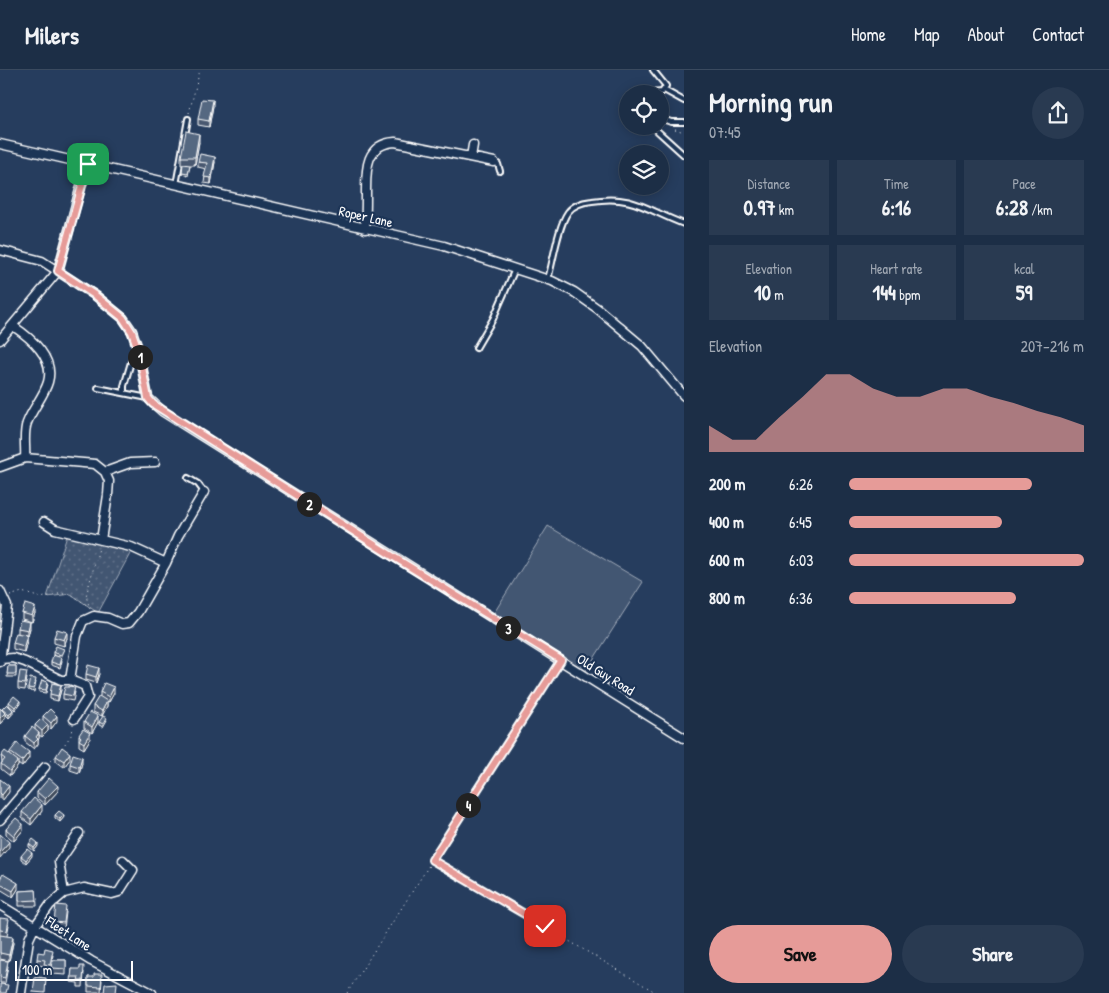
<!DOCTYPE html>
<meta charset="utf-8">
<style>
body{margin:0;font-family:"Patrick Hand",sans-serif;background:#293a51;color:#f1f3f6;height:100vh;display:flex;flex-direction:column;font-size:19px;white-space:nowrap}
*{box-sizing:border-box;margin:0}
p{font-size:16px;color:#a0a8b3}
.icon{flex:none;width:28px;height:28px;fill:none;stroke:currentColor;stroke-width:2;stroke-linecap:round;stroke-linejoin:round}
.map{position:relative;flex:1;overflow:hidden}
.sheet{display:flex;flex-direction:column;background:#1c2e46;width:425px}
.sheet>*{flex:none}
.buttons{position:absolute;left:619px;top:15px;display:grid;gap:10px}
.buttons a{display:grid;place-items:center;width:50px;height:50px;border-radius:50%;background:#1c2e46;box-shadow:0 2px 12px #0003,0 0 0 1px #3a4a5f;font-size:25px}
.scale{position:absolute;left:15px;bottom:12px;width:118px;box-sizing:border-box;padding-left:5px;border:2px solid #fff;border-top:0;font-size:14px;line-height:18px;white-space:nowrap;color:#fff;-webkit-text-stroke:4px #1d3557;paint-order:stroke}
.pin{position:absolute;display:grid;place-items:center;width:42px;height:42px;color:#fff;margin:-21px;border-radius:10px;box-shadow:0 2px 8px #0006}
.km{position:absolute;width:25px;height:25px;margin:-12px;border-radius:50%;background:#222;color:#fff;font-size:14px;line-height:25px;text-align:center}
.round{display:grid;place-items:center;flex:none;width:52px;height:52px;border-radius:26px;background:#293a51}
.head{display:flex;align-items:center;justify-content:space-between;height:85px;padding:0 25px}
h1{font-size:28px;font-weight:700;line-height:38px}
.figures{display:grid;grid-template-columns:repeat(3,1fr);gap:8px;height:85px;padding:5px 25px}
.figures div{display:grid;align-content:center;border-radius:0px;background:#293a51;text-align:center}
.figures b{font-size:21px;font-weight:700}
.figures small{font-size:14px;font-weight:400}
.figures p{font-size:14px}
.chart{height:140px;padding:10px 25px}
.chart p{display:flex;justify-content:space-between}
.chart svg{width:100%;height:90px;margin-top:5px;fill:#e69b98;opacity:.7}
.action{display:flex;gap:10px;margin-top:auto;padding:10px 25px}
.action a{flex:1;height:58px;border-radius:30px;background:#e69b98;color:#111;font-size:20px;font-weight:700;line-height:58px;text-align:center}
.action a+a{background:#293a51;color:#f1f3f6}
ul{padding:0 25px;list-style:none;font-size:16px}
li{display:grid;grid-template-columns:80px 60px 1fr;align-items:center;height:38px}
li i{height:12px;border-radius:6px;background:#e69b98}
header{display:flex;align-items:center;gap:30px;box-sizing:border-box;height:70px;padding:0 25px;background:#1c2e46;border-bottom:1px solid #3a4a5f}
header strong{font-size:24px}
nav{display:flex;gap:28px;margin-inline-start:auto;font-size:18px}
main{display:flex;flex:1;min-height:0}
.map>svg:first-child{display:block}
</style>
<header>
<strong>Milers</strong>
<nav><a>Home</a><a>Map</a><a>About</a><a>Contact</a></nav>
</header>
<main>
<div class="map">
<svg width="684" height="923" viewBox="0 0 684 923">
<defs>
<pattern id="park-dots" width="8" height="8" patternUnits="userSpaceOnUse" patternTransform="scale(1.25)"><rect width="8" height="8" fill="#425672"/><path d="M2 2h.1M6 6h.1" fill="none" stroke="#5e6f87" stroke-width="1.8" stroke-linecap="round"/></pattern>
</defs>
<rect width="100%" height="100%" fill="#263d5e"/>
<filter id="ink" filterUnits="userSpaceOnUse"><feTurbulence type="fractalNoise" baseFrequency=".02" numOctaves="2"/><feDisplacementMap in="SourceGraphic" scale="10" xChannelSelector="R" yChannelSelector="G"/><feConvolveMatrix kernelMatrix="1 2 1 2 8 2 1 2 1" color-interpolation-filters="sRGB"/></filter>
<g filter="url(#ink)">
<path fill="#425672" stroke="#a0aab8" d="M 548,456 L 643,512 L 586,601 L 494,543 Z"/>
<path fill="url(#park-dots)" stroke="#a0aab8" d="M 67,466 L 131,482 L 98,543 L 71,524 L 47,527 Z"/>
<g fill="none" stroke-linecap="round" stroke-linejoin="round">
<g stroke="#fff" stroke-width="8">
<path id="lane" d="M 664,20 L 684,31
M 639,24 L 662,22 L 666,16 L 653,0
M 660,48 L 671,52 L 684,52
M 652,56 L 684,85
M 494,92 L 498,94 L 500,101
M 176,115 L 188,49
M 548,209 C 553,192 558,156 568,142 C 573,135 583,132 592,131 C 633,124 648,141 684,154
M 476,278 L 493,249 L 515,199
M 98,318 L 148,328
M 124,323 L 124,316 L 131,292
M 188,408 L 198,414 L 204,422"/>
</g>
<g stroke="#fff" stroke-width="11">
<path id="street" d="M 0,74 L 444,176 L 552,211 L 574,222 L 598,239 L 642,276 L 684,326
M 471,87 L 473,75
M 365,159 C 366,147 366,135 366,123 C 366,100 365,74 395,72 L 494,92
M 0,180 L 42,191 L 96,226 L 123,248 L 132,261 L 139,282 L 148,328 L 162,341 L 684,668
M 0,270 L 58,201 L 87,94
M 25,388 L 95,394 L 105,402 L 109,411 L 108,425 L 101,470
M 0,397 L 25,388 C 26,378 23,363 27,353 C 32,339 44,326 48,312 C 55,288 31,268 13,256
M 105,402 L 130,393 L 155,392
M 44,452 L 55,459 L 131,477 L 166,493
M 0,521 L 7,536 L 0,592
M 1,589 L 13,588 L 25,592 L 61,610 L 70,610 L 85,616 L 88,627 L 74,649
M 70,610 L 77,566 L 83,551 L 94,546 L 108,548 L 122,554 L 129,553 L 138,542 L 166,493 L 178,466 L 204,422
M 0,750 L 45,697
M 64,823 L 59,792 L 79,763
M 0,835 L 91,891 L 152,923
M 21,923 L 29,869 L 35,856 L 50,835 L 64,823 L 84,818 L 112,824 L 119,822 L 133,800 L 123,790"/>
</g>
<path stroke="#fff" stroke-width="1" stroke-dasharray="1 4" stroke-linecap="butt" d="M 189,43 L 200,0
M 675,59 L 684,62
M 10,526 L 22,522 L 41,528 L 57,524 L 71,524 L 88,536
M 90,539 L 86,526 L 99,478
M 62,678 L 72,664 L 73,657
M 51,691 L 57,685
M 432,790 L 657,923
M 347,923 L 556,598"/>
<use href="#lane" stroke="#1d3557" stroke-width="4"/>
<use href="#street" stroke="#1d3557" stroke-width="8"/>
</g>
<path fill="#49596f" stroke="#fff" d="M 213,36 L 209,57 L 198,55 L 198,49 Z
M 199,72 L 195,95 L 190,95 L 188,106 L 182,104 L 183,95 L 181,95 L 181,87 Z
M 198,92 L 215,92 L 211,114 L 204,113 L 206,99 L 198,97 Z
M 22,543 L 35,543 L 32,552 L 22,549 Z
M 18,558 L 30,558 L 28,566 L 27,565 L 27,571 L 24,582 L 13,579 L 13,573 L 18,563 Z
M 54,567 L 67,568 L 64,576 L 54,573 Z
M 64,581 L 61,588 L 62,591 L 60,598 L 51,595 L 51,592 L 61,588 L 53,585 L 53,582 Z
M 8,596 L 16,596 L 16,607 L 7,607 Z
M 86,604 L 99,604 L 96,613 L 86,610 Z
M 27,608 L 25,620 L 18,619 L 18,613 Z
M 36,612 L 34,622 L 28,620 L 28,618 Z
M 48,614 L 46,623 L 39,622 L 39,619 Z
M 61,620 L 58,631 L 50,629 L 50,624 Z
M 75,622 L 73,631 L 63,629 L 63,624 Z
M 100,622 L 114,623 L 109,632 L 107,631 L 107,636 L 102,646 L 93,642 L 93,636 L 100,626 Z
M 9,632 L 20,634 L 15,640 L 9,635 Z
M 0,638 L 2,640 L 2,639 L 13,643 L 9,648 L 5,644 L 5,648 L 0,654 Z
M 43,646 L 57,651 L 51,659 L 48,656 L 48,661 L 42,667 L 39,665 L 39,668 L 38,671 L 38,674 L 34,679 L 25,672 L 25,666 L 35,660 L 35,655 L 43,651 Z
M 107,650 L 103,657 L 99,655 L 99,652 Z
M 84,652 L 98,652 L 92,663 L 84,658 Z
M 79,665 L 90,669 L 84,679 L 79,676 Z
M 10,682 L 29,688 L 22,697 L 18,694 L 18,696 L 10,706 L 1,699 L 1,694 L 2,692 L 1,686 L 10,685 Z
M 56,686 L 70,689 L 64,697 L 56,691 Z
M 82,693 L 79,703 L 70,700 L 70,694 Z
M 0,709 L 9,722 L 2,731 L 0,729 Z
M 58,721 L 45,735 L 37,728 L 37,722 Z
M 42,741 L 31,755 L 22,748 L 22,742 Z
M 55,745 L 64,747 L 60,752 L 55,748 Z
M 6,759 L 23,760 L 14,771 L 6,765 Z
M 29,774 L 38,776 L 34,781 L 29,777 Z
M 21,786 L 32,786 L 26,793 L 21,789 Z
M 0,809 L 18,819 L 13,827 L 0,819 Z
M 36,820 L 37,836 L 19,836 L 19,821 Z
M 66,842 L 64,859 L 54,858 L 54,852 Z
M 0,848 L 9,855 L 7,866 L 13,873 L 9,891 L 0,889 Z
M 53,885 L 50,901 L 44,900 L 44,896 L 37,895 L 37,889 Z
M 0,890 L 8,896 L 5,913 L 0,913 Z
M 52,890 L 66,890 L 66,905 L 52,904 Z
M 72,899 L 84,902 L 83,917 L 78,917 L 78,913 L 71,912 Z
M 88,907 L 102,910 L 101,922 L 88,922 Z"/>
<path fill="#3c485a" stroke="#fff" d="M 213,30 L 213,36 L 209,57 L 209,51 Z
M 199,64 L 199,72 L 195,95 L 195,87 Z
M 215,87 L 215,92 L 211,114 L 211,108 Z
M 35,537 L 35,543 L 32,552 L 32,546 Z
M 30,552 L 30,558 L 28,566 L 28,560 Z
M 67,562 L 67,568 L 64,576 L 64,570 Z
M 27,565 L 27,571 L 24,582 L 24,576 Z
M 99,598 L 99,604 L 96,613 L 96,607 Z
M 61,615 L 61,620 L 58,631 L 58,626 Z
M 114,617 L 114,623 L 109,632 L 109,627 Z
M 20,631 L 20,634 L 15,640 L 15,637 Z
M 107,631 L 107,636 L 102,646 L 102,641 Z
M 13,640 L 13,643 L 9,648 L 9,645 Z
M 5,643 L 5,648 L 0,654 L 0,648 Z
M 57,646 L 57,651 L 51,659 L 51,653 Z
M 98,646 L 98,652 L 92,663 L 92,657 Z
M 48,655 L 48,661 L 42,667 L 42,661 Z
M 39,663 L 39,668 L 38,671 L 38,674 L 34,679 L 34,673 L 36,667 Z
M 90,663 L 90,669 L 84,679 L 84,673 Z
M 29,682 L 29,688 L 22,697 L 22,691 Z
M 70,683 L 70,689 L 64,697 L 64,691 Z
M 82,687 L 82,693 L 79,703 L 79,697 Z
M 18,691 L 18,696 L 10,706 L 10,701 Z
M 9,716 L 9,722 L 2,731 L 2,725 Z
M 58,716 L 58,721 L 45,735 L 45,729 Z
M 42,735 L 42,741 L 31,755 L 31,749 Z
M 64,745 L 64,747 L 60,752 L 60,749 Z
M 23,754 L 23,760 L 14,771 L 14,766 Z
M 9,772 L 9,777 L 0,788 L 0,782 Z
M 38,773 L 38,776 L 34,781 L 34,778 Z
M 32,783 L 32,786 L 26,793 L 26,790 Z
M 18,813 L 18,819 L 13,827 L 13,821 Z
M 13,867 L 13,873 L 9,891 L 9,885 Z"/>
<path fill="#556781" stroke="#fff" d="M 202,29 L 213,30 L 209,51 L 198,49 Z
M 186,61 L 199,64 L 195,87 L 181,87 Z
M 200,84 L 215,87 L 211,108 L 204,107 L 207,93 L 198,92 Z
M 183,94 L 190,95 L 188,103 L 182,102 Z
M 25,534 L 35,537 L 32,546 L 22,543 Z
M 20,550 L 30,552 L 28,560 L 18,558 Z
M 57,559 L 67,562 L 64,570 L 54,567 Z
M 16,563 L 27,565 L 24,576 L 13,573 Z
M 56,576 L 64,579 L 61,585 L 53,582 Z
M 53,585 L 62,588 L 60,595 L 51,592 Z
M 88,595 L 99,598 L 96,607 L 86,604 Z
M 8,596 L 16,596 L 16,604 L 7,604 Z
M 20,601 L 27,602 L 25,614 L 18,613 Z
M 30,608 L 36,609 L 34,619 L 28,618 Z
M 42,610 L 48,612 L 46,620 L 39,619 Z
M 52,613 L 61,615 L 58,626 L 50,624 Z
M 104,613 L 114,617 L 109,627 L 100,622 Z
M 69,616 L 75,617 L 73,626 L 63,624 L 65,617 L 69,617 Z
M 14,626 L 20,631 L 15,637 L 9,632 Z
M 99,626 L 107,631 L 102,641 L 93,636 Z
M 7,634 L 13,640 L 9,645 L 2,639 Z
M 0,638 L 5,643 L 0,648 Z
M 50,639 L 57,646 L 51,653 L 43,646 Z
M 90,642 L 98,646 L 92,657 L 84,652 Z
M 103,646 L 107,648 L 103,654 L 99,652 Z
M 41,649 L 48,655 L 42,661 L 35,655 Z
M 32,657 L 39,663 L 36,667 L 38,669 L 34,673 L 25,666 Z
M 83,659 L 90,663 L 84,673 L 79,670 L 81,667 L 79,665 Z
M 17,673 L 29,682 L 22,691 L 10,682 Z
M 62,677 L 70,683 L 64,691 L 56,686 Z
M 5,681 L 18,691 L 10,701 L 1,694 L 5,689 L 1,686 Z
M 73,684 L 82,687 L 79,697 L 70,694 Z
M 49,708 L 58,716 L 45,729 L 37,722 Z
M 0,709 L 9,716 L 2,725 L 0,723 Z
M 34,728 L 42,735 L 31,749 L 22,742 Z
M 59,741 L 64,745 L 60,749 L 55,745 Z
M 16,748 L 23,754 L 14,766 L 6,759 Z
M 0,764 L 9,772 L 0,782 Z
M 33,769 L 38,773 L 34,778 L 29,774 Z
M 27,779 L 32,783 L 26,790 L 21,786 Z
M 3,804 L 18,813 L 13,821 L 0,814 L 0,809 Z
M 36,820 L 37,830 L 19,831 L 19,821 Z
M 56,835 L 66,836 L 64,853 L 54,852 Z
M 0,848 L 9,849 L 7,861 L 0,860 Z
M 0,865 L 13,867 L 9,885 L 0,883 Z
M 45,878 L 53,880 L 50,895 L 44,894 L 45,890 L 37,889 L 38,882 L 44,883 Z
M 0,890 L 8,891 L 5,908 L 0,907 Z
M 52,890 L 66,890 L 66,899 L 52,898 Z
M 80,896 L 84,896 L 83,911 L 78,911 L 79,907 L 71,907 L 72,899 L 80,899 Z
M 94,904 L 102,904 L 101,917 L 88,916 L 88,907 L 94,907 Z
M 35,907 L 46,908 L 45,923 L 33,922 Z
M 117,913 L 116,923 L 104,923 L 105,914 Z
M 0,914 L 8,915 L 6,923 L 0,923 Z"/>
</g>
<g fill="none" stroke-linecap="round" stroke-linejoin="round" filter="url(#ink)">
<g stroke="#fff" stroke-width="10">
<path id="route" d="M 88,94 L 58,201 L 96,226 L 123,248 L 132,262 L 139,282 L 148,328 L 153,334 L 397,489 L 561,590 L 432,790 L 545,856"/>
</g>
<use href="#route" stroke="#e69b98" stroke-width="6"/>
</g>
<g text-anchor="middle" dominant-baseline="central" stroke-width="4.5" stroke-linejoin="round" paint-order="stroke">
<g font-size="14" fill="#fff" stroke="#1d3557">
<text transform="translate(366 146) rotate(13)">Roper Lane</text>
<text transform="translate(606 604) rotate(32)">Old Guy Road</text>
<text transform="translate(69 863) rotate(33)">Fleet Lane</text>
</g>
</g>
</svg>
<div class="buttons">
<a><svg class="icon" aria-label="locate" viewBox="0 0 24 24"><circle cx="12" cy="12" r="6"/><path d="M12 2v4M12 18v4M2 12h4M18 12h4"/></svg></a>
<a><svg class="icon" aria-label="layers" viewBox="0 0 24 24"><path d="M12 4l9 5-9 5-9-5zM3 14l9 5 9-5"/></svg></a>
</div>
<div class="scale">100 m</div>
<div class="pin" style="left:88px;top:94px;background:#1e9e55"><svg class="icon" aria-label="arrive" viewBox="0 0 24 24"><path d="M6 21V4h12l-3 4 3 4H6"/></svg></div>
<div class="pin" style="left:545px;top:856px;background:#d93025"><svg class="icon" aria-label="check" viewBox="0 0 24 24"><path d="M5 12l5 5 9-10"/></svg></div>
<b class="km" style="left:140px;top:287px">1</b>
<b class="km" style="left:309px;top:434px">2</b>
<b class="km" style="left:508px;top:558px">3</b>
<b class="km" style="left:468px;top:735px">4</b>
</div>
<section class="sheet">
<div class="head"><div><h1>Morning run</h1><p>07:45</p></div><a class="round"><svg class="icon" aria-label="share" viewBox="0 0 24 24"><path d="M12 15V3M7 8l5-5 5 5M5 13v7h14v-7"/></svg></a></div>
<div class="figures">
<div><p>Distance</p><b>0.97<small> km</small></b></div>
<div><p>Time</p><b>6:16</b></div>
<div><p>Pace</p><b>6:28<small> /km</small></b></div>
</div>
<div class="figures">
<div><p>Elevation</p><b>10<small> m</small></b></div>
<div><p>Heart rate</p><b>144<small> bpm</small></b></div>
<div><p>kcal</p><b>59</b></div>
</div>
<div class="chart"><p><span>Elevation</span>207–216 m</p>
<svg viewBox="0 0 160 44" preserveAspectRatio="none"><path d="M0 44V31L10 38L20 38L30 27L40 17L50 6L60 6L70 13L80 17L90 17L100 13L110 13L120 17L130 20L140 24L150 27L160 31V44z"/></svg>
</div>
<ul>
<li><b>200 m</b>6:26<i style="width:78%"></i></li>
<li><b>400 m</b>6:45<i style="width:65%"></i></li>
<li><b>600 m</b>6:03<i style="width:100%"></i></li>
<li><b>800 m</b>6:36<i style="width:71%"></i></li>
</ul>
<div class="action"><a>Save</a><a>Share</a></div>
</section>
</main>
